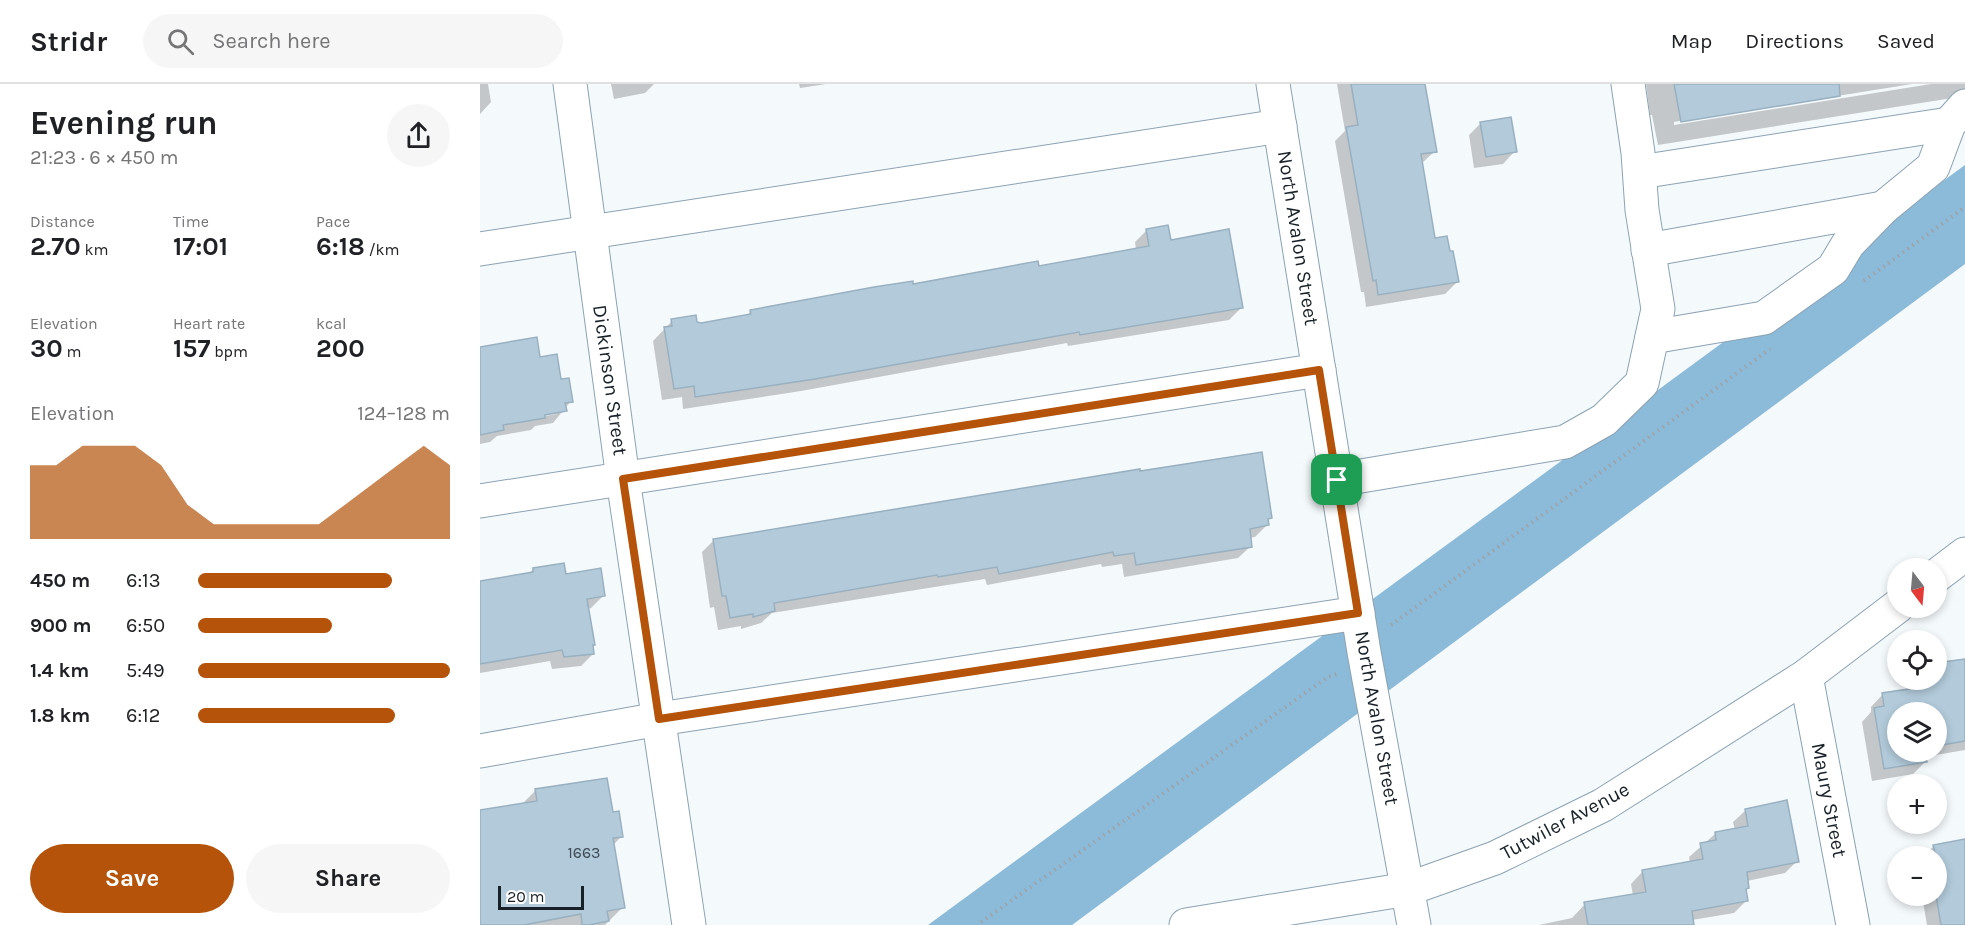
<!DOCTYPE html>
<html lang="en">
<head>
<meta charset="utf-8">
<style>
	:root { --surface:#fff; --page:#f6f6f6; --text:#202124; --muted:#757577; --line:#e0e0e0; --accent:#b45309 }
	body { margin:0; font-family:Karla,sans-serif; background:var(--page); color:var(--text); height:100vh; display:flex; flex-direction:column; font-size:22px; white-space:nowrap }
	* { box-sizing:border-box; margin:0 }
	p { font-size:20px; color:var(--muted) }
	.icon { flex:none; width:33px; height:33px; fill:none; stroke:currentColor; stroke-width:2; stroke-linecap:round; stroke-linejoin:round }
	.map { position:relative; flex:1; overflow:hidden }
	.side { display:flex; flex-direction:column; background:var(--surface); width:480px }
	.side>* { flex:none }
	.needle { width:39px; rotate:164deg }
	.tools { position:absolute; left:1407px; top:474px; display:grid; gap:12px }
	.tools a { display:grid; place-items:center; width:60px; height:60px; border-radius:50%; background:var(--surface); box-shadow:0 3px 9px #0003; font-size:30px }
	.scale { position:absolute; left:18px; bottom:15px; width:86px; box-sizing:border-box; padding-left:6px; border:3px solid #182127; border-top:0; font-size:16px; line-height:21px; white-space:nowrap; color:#182127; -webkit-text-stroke:4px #fff; paint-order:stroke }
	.pin { position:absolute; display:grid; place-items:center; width:51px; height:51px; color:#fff; margin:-26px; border-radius:12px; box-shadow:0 3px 9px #0006 }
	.round { display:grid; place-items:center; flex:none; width:63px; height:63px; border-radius:32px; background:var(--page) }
	.head { display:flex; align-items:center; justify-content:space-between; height:102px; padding:0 30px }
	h1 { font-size:33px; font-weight:700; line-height:45px }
	.metrics { display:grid; grid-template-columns:repeat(3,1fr); gap:9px; height:102px; padding:6px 30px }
	.metrics div { display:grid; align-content:center }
	.metrics b { font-size:26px; font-weight:700 }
	.metrics small { font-size:16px; font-weight:400 }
	.metrics p { font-size:16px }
	.chart { height:168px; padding:12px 30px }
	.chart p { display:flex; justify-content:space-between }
	.chart svg { width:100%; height:108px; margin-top:6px; fill:var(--accent); opacity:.7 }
	.primary-button { display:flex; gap:12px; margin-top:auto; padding:12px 30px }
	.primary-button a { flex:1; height:69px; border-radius:36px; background:var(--accent); color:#fff; font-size:24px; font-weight:700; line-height:69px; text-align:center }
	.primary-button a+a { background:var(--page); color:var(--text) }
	ul { padding:0 30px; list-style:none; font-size:20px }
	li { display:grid; grid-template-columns:96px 72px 1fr; align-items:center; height:45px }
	li i { height:15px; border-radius:8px; background:var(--accent) }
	header { display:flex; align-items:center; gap:36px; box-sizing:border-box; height:84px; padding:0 30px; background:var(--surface); border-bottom:2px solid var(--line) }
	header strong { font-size:28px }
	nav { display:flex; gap:33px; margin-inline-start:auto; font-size:21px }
	.search { width:420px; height:54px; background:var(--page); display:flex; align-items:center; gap:15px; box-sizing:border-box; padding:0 21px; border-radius:33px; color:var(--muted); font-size:22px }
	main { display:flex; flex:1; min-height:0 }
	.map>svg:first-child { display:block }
	.forest { fill:#8cbad9 }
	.shadow { fill:#0003; fill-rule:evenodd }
	.building { fill:#b2cada; stroke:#99b0c0; stroke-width:1.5 }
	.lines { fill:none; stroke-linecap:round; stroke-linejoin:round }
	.minor-casing { stroke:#8ca2b2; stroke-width:35 }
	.path { stroke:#9da3a8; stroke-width:4; stroke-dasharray:1.5 4.5; stroke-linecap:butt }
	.minor { stroke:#fff; stroke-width:33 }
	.route-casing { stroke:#fff; stroke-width:12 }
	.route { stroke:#b45309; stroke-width:8 }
	.labels { text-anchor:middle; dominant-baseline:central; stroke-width:6; stroke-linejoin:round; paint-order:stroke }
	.number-label { font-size:16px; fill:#3e4b54 }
	.street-label { font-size:20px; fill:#182127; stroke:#fff }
</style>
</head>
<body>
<header>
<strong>Stridr</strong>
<div class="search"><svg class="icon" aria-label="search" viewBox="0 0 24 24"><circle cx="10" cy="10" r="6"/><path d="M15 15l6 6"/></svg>Search here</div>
<nav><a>Map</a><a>Directions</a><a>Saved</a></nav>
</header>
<main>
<section class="side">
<div class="head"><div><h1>Evening run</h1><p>21:23 · 6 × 450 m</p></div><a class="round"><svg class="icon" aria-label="share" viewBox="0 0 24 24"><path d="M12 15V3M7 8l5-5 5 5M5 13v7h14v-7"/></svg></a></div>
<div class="metrics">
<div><p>Distance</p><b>2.70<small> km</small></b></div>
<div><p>Time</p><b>17:01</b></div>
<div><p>Pace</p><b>6:18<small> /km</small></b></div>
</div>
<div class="metrics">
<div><p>Elevation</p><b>30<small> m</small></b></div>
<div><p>Heart rate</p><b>157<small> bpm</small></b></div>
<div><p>kcal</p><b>200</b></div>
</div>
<div class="chart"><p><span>Elevation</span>124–128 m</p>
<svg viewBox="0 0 160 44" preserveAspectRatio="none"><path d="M0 44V14L10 14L20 6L30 6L40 6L50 14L60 30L70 38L80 38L90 38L100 38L110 38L120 30L130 22L140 14L150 6L160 14V44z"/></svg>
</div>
<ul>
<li><b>450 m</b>6:13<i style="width:77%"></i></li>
<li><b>900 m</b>6:50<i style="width:53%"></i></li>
<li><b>1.4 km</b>5:49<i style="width:100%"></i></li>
<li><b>1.8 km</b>6:12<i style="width:78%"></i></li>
</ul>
<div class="primary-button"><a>Save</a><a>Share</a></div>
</section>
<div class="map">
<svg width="1485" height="841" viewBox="0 0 1485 841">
	<rect width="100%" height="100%" fill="#f4f9fc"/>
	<!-- forest -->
	<polygon class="forest" points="1485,81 1485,180 592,841 448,841"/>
	<!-- shadow -->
	<g class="shadow">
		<polygon points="0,0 8,0 11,18 0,30"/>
		<polygon points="131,0 174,0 165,9 134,15"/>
		<polygon points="319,0 346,0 320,4"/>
		<polygon points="857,0 943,0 955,67 941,80 954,156 977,198 965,210 886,223 884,208 881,208 855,57 865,47"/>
		<polygon points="1166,0 1432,0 1194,38 1194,41 1451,0 1485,0 1485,12 1178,61 1172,31 1170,31"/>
		<polygon points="1001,39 1035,67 1023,80 994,84 989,51"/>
		<polygon points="667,146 690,157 761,224 749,236 588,262 587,259 321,307 203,325 202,313 182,316 173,257 192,237 221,240 266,232 271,227 557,183 656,166 655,158"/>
		<path d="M0,264L59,275L80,296L91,317L73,339L55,342L51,346L17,352L10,358L0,360ZM80,327L76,330L57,334V331Z"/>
		<polygon points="659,389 790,433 787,437 787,441 775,453 769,454 771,462 758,474 644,493 642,480 622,483 621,480 507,501 505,495 292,529 281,539 261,545 261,542 238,546 234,523 230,524 222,468 234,456"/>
		<polygon points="53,485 84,491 123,512 111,524 107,525 113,570 101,582 72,585 70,577 0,589 0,499 49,490"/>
		<path d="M1485,576V666L1444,673L1445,678L1433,690L1392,697L1382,638L1391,628V623L1403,610L1435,605L1434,596H1456ZM1418,628H1456V668H1418Z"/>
		<polygon points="55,707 132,729 142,752 133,761 143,823 125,841 0,841 0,728 41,721"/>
		<polygon points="1266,726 1317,777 1305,789 1267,797 1268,804 1264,807 1266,817 1254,829 1212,836 1213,841 1059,841 1092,834 1105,820 1153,812 1151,800 1163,787 1210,779 1209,773 1235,750 1255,746 1253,738"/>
		<polygon points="1485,757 1485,841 1447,841 1442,812 1456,812 1456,772 1444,772 1454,762"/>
	</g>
	<!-- building -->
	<g class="building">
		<polygon points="871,0 945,0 957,68 941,70 955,154 967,152 970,167 973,167 979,198 898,211 896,196 893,197 866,43 878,41"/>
		<polygon points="1194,0 1359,0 1360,12 1201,38"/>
		<polygon points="1031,33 1037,68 1006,73 1000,38"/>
		<polygon points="688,141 691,156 749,145 763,224 600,251 599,248 335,295 215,313 214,302 194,305 184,243 192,242 191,235 216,231 217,238 221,239 271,230 270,226 394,203 433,197 433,200 558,177 559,182 669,162 666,145"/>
		<polygon points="57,253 60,273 77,270 81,295 89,294 93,318 85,319 87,327 65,331 65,334 23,341 24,346 0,351 0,263"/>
		<polygon points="782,368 792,434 788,435 789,441 770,445 772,463 656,481 654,469 634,472 633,468 519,490 517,483 458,493 457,491 294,519 295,527 273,533 273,530 250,534 246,512 242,512 233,455 660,385 660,387"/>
		<polygon points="84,479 86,490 121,484 125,512 107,515 115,561 113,561 114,570 84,573 82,566 0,580 0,497 53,488 53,484"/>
		<polygon points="1485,575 1485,657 1456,662 1456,628 1418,628 1418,668 1445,668 1447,678 1404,685 1394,624 1404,622 1402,609 1449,602 1448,596 1456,596 1456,579"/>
		<polygon points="127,694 133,728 139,727 143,753 133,754 145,824 127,827 129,837 109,841 102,841 101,830 44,841 0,841 0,726 57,717 55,705"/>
		<polygon points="1307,716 1319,778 1267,788 1269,804 1266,805 1268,817 1212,827 1214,841 1108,841 1104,818 1166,808 1162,786 1223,775 1220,759 1236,756 1235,748 1268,742 1265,725"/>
		<polygon points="1485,755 1485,841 1461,841 1456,812 1456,772 1453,761"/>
	</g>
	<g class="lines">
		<defs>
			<g id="minor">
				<polyline points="90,0 143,395 209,841"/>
				<polyline points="793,0 884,568 934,841"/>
				<polyline points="1160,88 1469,40"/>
				<polyline points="0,165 800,42"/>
				<polyline points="1168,166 1403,124"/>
				<polyline points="1172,253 1284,234 1353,185 1368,160 1403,124 1453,83 1469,40 1485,22"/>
				<polyline points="857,396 1085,358 1124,336 1162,299 1178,225 1162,126 1158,69 1148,0"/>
				<polyline points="0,417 839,286"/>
				<polyline points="1456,492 1485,470"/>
				<polyline points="1326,592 1373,841"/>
				<polyline points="0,667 179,635 878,529"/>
				<polyline points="706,841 928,805 1015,774 1123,721 1326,592 1418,522"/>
			</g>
		</defs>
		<!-- minor casing -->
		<use href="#minor" class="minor-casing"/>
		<!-- path -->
		<g class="path">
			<polyline points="1384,197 1485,123"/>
			<polyline points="911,541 1290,265"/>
			<polyline points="501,838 848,593 857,590"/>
		</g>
		<!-- minor -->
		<use href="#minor" class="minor"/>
	</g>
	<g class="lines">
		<defs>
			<polygon id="route" points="839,286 878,529 179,635 143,395"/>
		</defs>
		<!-- route casing -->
		<use href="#route" class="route-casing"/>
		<!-- route -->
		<use href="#route" class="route"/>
	</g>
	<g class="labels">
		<!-- number labels -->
		<g class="number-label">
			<text x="104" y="768">1663</text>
		</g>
		<!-- street labels -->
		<g class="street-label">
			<text transform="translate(818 154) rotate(81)">North Avalon Street</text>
			<text transform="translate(130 296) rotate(82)">Dickinson Street</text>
			<text transform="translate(897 634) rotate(80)">North Avalon Street</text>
			<text transform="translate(1349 716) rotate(79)">Maury Street</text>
			<text transform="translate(1085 737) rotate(-28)">Tutwiler Avenue</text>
		</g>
	</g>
</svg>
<div class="tools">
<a><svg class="needle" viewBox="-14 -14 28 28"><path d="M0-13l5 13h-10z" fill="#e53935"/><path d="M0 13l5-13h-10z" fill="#757577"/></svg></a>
<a><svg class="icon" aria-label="locate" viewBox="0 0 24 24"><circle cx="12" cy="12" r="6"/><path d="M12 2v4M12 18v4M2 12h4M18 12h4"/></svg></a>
<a><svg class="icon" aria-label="layers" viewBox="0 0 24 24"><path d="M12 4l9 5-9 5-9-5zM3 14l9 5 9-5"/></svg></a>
<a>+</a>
<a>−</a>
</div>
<div class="scale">20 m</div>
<div class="pin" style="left:857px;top:396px;background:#1e9e55"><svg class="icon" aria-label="arrive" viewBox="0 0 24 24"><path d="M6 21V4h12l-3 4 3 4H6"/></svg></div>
</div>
</main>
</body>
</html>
